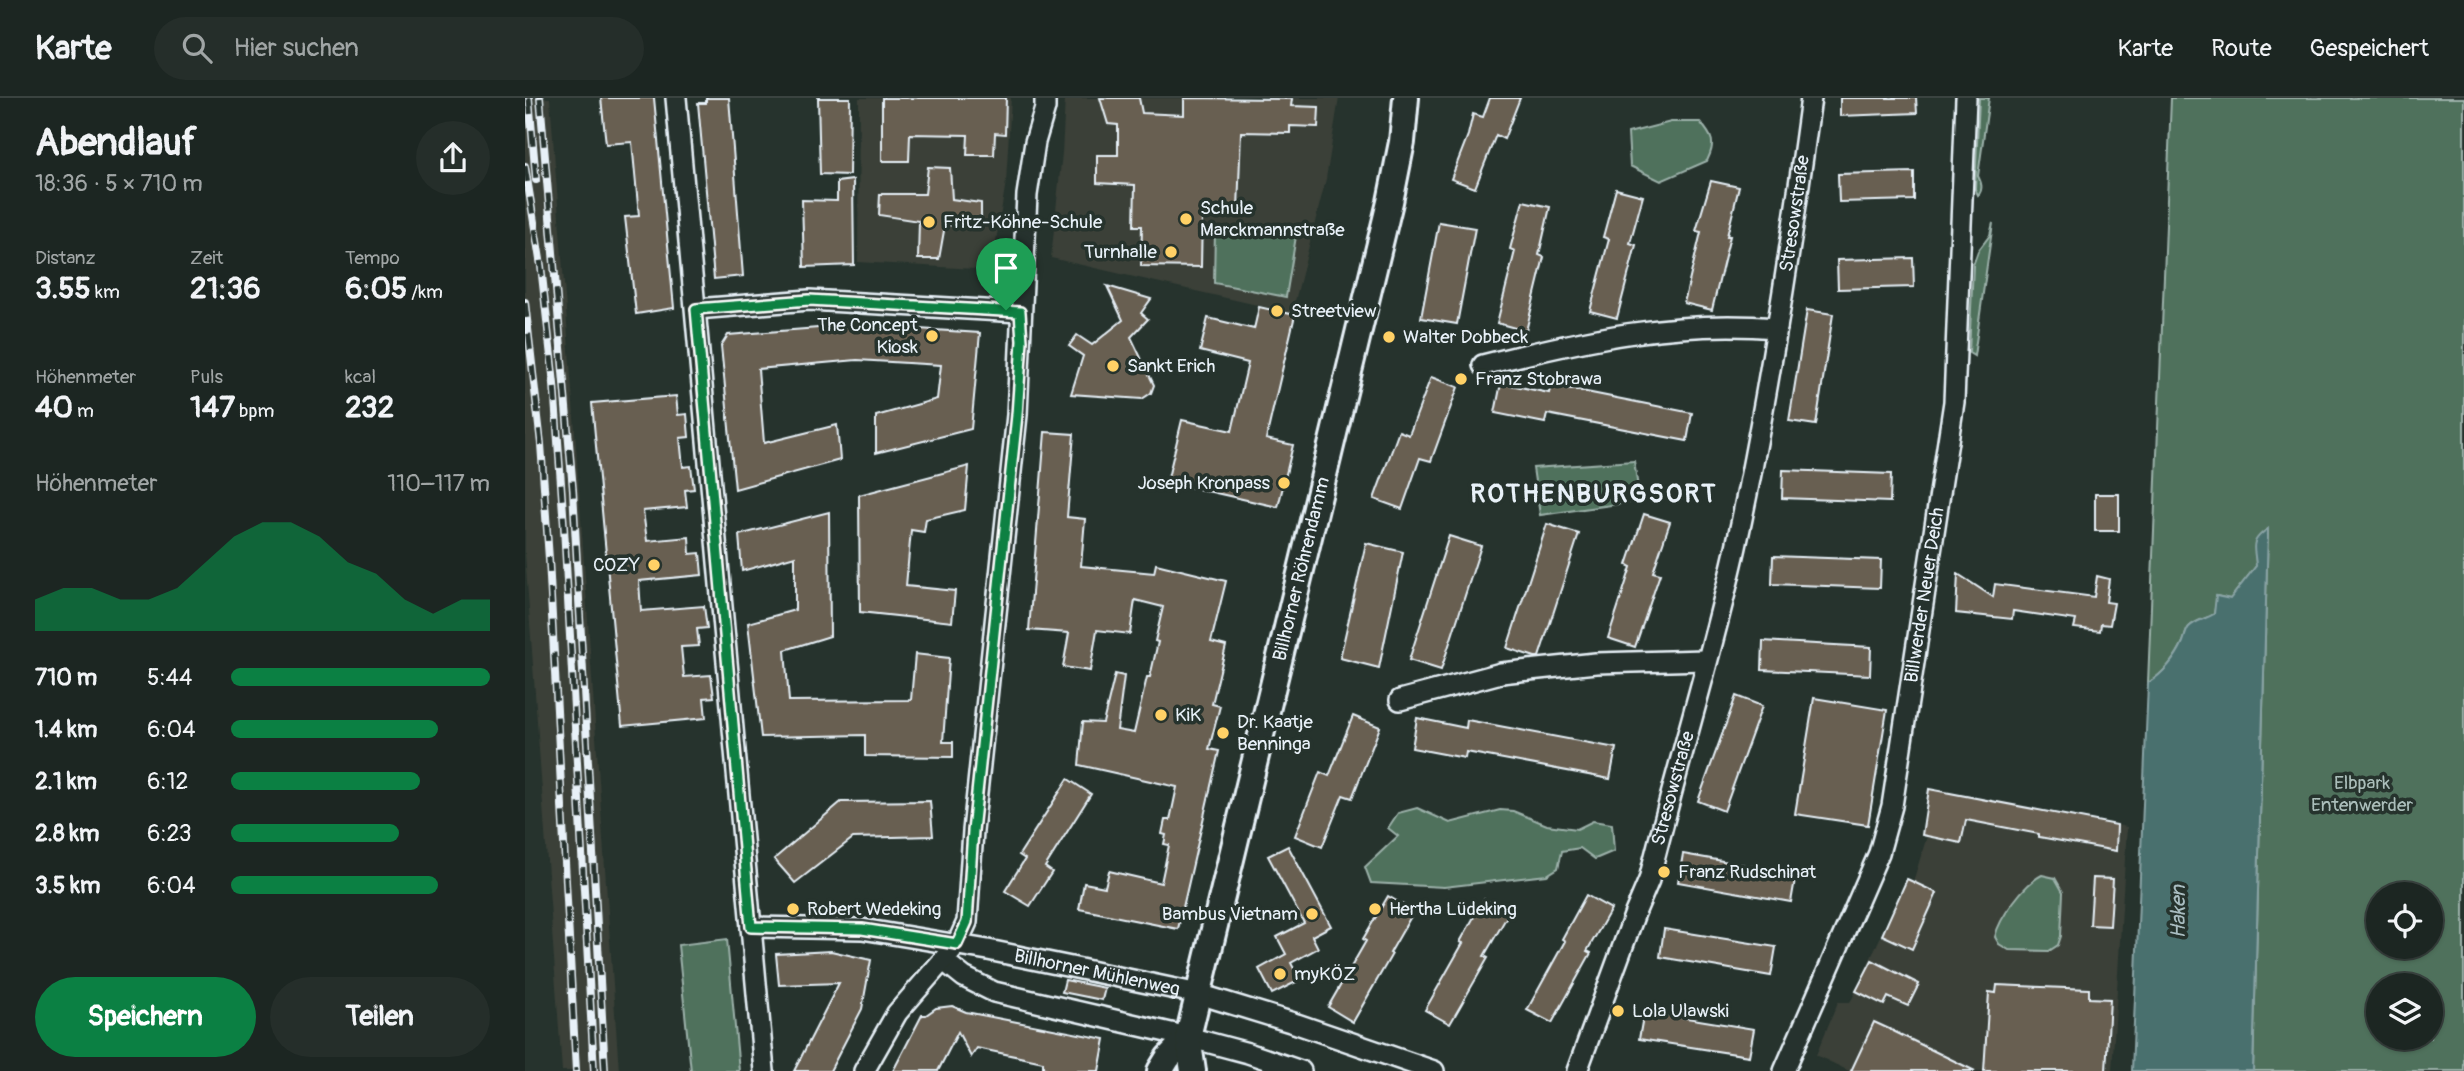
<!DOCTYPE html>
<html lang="de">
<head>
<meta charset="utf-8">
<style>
	:root { --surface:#1c2622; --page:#252e2a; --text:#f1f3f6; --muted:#a0a5a5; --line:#3a4340; --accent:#0b8043 }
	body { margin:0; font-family:Pangolin,sans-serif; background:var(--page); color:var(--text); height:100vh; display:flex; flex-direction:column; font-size:26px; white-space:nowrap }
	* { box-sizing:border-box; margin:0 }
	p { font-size:23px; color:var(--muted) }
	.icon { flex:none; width:38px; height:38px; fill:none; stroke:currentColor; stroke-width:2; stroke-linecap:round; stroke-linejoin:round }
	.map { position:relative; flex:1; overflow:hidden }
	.drawer { display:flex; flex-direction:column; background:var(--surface); width:525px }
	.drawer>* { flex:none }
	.buttons { position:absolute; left:1841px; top:784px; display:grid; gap:14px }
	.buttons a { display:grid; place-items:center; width:77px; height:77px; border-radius:50%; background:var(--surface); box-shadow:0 2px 5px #0004,0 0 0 2px var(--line); font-size:35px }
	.pin { position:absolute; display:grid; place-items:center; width:60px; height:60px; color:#fff; margin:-72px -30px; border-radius:50% 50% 50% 0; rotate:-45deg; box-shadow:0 0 7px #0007 }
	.pin .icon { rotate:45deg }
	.round { display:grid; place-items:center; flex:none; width:74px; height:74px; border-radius:37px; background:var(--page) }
	.head { display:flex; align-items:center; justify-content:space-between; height:119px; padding:0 35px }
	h1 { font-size:38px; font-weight:700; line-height:52px }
	.figures { display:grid; grid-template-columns:repeat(3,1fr); gap:10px; height:119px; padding:7px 35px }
	.figures div { display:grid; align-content:center }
	.figures b { font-size:30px; font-weight:700 }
	.figures small { font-size:19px; font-weight:400 }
	.figures p { font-size:19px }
	.chart { height:196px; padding:14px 35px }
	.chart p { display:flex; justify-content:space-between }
	.chart svg { width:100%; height:126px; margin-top:7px; fill:var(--accent); opacity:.7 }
	.primary-button { display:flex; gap:14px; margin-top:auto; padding:14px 35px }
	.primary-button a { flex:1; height:80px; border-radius:42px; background:var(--accent); color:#fff; font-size:28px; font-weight:700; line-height:80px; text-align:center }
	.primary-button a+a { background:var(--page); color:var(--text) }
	ul { padding:0 35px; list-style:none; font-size:23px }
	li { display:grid; grid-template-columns:112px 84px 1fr; align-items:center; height:52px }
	li i { height:18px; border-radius:9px; background:var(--accent) }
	header { display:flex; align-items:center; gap:42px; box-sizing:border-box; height:98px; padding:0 35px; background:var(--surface); border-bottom:2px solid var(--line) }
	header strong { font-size:33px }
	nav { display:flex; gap:38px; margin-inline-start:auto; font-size:24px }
	.search { width:490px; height:63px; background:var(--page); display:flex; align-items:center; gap:18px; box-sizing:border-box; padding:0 24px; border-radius:38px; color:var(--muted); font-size:26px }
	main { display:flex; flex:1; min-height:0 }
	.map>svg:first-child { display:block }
	.built { fill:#3a4038 }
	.green { fill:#4f715c; stroke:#9cb1aa; stroke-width:2; fill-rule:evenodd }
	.water { fill:#4a6f6e; stroke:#89a3a5; stroke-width:2 }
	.building { fill:#685f51; stroke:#e8f1f8; stroke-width:2 }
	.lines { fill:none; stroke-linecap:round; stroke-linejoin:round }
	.minor-casing { stroke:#e8f1f8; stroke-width:24 }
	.tertiary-casing { stroke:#e8f1f8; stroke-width:30 }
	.minor { stroke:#26332d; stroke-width:19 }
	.tertiary { stroke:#26332d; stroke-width:24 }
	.rail-casing { stroke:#e8f1f8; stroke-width:8 }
	.rail { stroke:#26332d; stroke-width:5; stroke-dasharray:16; stroke-linecap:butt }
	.route-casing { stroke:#fff; stroke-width:14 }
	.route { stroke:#0b8043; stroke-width:9 }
	.poi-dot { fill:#ffd166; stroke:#26332d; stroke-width:2.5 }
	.labels { text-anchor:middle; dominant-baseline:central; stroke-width:7; stroke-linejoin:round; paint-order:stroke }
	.poi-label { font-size:19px; fill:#e8f1f8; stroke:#26332d; text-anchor:start }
	.street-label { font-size:19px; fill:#e8f1f8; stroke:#26332d }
	.park-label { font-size:19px; fill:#abbeba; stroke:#26332d }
	.water-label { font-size:21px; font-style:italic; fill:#a9bdc1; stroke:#26332d }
	.district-label { font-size:26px; font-weight:bold; letter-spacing:2px; fill:#e8f1f8; stroke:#26332d }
</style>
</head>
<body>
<header>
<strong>Karte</strong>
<div class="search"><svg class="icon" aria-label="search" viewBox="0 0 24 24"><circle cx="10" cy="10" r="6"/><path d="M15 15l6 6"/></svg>Hier suchen</div>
<nav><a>Karte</a><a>Route</a><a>Gespeichert</a></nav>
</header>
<main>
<section class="drawer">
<div class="head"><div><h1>Abendlauf</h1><p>18:36 · 5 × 710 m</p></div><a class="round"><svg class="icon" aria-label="share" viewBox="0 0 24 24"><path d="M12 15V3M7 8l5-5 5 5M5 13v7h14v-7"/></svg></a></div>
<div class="figures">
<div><p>Distanz</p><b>3.55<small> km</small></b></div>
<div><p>Zeit</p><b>21:36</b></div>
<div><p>Tempo</p><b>6:05<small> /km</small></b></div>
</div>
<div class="figures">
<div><p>Höhenmeter</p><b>40<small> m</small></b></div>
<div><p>Puls</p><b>147<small> bpm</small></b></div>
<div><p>kcal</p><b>232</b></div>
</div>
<div class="chart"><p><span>Höhenmeter</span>110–117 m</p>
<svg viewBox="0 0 160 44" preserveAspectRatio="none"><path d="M0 44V33L10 29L20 29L30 33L40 33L50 29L60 20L70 11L80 6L90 6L100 11L110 20L120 24L130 33L140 38L150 33L160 33V44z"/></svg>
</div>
<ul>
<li><b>710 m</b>5:44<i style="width:100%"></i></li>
<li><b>1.4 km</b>6:04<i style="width:80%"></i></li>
<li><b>2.1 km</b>6:12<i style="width:73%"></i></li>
<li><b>2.8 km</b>6:23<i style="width:65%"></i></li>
<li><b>3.5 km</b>6:04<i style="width:80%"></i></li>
</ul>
<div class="primary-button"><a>Speichern</a><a>Teilen</a></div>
</section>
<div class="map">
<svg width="1939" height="973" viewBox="0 0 1939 973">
	<rect width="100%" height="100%" fill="#26332d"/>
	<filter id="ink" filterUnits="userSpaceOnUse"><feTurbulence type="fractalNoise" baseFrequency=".0143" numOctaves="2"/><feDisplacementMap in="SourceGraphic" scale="14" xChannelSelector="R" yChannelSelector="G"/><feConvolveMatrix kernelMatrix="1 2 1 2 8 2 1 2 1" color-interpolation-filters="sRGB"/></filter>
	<g filter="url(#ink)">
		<!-- built -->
		<g class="built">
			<polygon points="0,0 25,0 48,305 94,973 37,973 0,455"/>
			<polygon points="334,0 486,0 481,84 466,172 333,164"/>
			<polygon points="540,0 814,0 801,81 767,215 526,160 537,55"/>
			<polygon points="1404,691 1602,729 1587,973 1324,973 1291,957 1313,904 1325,904 1328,899 1382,781 1388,784 1402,738 1397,737"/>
		</g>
		<!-- green -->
		<g class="green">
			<path d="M1454,0H1464L1453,78C1456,84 1459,91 1453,97L1450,91Z"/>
			<path d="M1646,0H1939V973H1728L1743,431C1726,441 1731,452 1731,468L1705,501L1692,498L1689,516C1681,521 1671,522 1664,529C1661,532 1660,539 1658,544C1651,560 1638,576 1623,585ZM1853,796H1906V849H1853ZM1853,887H1906V940H1853Z"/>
			<path d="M1146,24H1175C1188,39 1191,45 1182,63L1136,83L1105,68L1103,35Z"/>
			<polygon points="1468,125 1449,258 1444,255 1448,167 1453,153 1465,137"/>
			<polygon points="690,132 772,132 761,199 689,185"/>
			<polygon points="1109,363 1115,403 1015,417 1008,370"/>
			<polygon points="892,710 925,725 975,712 988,713 1022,727 1052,731 1068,723 1087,726 1089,753 1070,761 1055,750 1037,753 1033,770 1022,777 919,789 846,785 840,769 873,738 863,730 873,715"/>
			<path d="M1517,777L1530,780L1538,794L1536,838L1533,847L1524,853L1484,852L1474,846L1470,839C1474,820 1499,786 1517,777Z"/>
			<polygon points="202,841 214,973 166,973 153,847"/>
		</g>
		<!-- water -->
		<path class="water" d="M1743,431L1728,973H1607L1623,585C1638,576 1651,560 1658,544C1660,539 1661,532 1664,529C1671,522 1681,521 1689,516L1691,498L1705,501L1731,468C1730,449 1723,444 1743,431Z"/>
		<!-- building -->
		<g class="building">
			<polygon points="76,0 129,0 149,210 111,216 100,119 114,118 107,44 81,46"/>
			<polygon points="181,0 204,0 218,178 189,181 173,5 181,5"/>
			<polygon points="293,0 325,0 324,77 295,76"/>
			<polygon points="357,0 481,0 480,36 470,35 469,57 442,57 443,37 385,36 384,63 357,63"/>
			<polygon points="575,0 614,0 617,15 659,17 659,0 767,1 766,8 794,9 793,29 765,28 765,35 716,34 713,111 697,110 696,116 677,115 676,169 616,168 617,128 609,128 610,87 572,85 572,57 593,57 593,27 583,26"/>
			<polygon points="965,0 995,0 979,41 971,37 950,90 926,81 943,37 948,16 958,19"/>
			<polygon points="1315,0 1391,0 1392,15 1315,18"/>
			<polygon points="403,69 425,70 427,101 456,105 456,128 420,127 414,161 393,161 394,123 354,117 355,96 400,96"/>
			<polygon points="1389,74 1389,102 1314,104 1313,76"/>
			<polygon points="328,82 329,167 279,169 277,102 312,103 312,84"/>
			<polygon points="1186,83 1214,89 1202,138 1205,138 1187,212 1159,205 1176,134 1171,133"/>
			<polygon points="1091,91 1118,98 1105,145 1111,147 1092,220 1065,213 1084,141 1078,139"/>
			<polygon points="998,103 1025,109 1014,157 1019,159 1001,233 972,225 990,153 985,151"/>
			<polygon points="914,124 950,130 932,226 896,220"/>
			<polygon points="1388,160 1389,189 1313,191 1312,162"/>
			<polygon points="582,188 626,201 616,215 623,221 606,239 629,287 626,295 617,301 546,296 558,258 544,248 552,237 567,247 598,222"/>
			<polygon points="734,209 770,217 741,341 768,347 753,409 642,384 657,322 707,333 723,265 675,253 683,220 729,231"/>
			<polygon points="1282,212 1308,216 1291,327 1264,323"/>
			<polygon points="332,227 455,235 446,331 351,355 351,318 412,301 416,267 332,262 233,271 239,345 312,327 315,362 210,391 196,248 203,237"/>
			<polygon points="906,279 933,289 906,363 895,360 877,411 849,401 874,333 884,337"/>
			<polygon points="976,285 1024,295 1026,287 1167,315 1162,343 1022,316 1020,325 970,315"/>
			<polygon points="151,298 153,317 162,316 164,339 155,340 158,369 166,368 169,391 160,392 162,409 118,413 122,443 164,439 165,456 175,455 177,477 114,483 116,513 179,508 182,530 172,531 174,548 156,549 159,579 186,577 189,599 179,600 181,620 97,628 67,305"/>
			<polygon points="520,334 549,336 542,419 560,421 556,468 629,475 631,466 701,483 686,544 701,548 687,606 695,608 684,651 694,653 653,831 554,811 559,785 580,789 584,773 636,785 644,747 639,746 641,737 637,736 640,722 645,722 652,689 554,667 558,624 578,625 590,576 599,578 592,632 609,635 622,579 625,579 633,544 630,543 638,509 610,502 605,536 572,532 565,573 538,569 544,535 504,532"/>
			<polygon points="444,368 440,412 401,421 399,434 386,432 381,488 430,493 427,524 335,514 334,397"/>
			<polygon points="1258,372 1366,376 1365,404 1257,400"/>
			<rect x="1570" y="396" width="24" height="37"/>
			<polygon points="304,414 305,538 260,552 264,603 386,602 390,556 424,560 418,644 428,644 428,659 340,658 340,637 236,639 223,525 270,512 270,458 217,473 214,437"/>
			<polygon points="1119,416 1145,424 1128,474 1135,476 1110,549 1083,540 1106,469 1102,467"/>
			<polygon points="1022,426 1054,436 1014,559 1010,559 982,550"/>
			<polygon points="924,438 956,448 916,572 884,562"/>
			<polygon points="841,445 878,454 854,570 815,560"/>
			<polygon points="1248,458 1356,462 1355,490 1247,486"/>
			<polygon points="1433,476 1468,499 1470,486 1569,499 1572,478 1584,481 1581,504 1589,505 1585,527 1576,526 1575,533 1549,530 1551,522 1488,513 1487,521 1431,515"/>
			<polygon points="1238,543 1346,549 1345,577 1237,572"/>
			<polygon points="1211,598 1237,608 1199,713 1173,703"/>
			<polygon points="1289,600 1362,612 1343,727 1270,716"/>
			<polygon points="828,618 855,629 827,700 818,697 797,749 770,738 795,674 804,678"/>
			<polygon points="892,620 941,630 942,622 1091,650 1085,681 941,654 940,660 887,650"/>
			<polygon points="543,681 566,696 520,769 527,774 505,808 480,793 500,761 494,757"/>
			<polygon points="1404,691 1592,727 1591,753 1514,739 1514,736 1441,722 1436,745 1397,737"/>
			<polygon points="405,703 408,738 328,740 270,785 249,761 316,704"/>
			<polygon points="763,748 806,828 787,838 793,850 766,865 775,882 747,896 734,871 761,856 752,839 779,825 743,758"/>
			<polygon points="1158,756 1271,776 1266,804 1153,784"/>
			<polygon points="1568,780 1588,781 1585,828 1565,827"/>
			<polygon points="1382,781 1412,795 1387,851 1357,837"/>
			<polygon points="1061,797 1086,811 1062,853 1066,855 1027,925 1002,912 1040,843 1037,841"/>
			<polygon points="863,798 889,813 865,855 867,856 828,924 803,909 841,843 838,841"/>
			<polygon points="959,801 984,815 959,858 963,860 925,926 900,912 938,845 935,844"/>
			<polygon points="1139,831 1251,849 1246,878 1135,859"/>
			<polygon points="306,853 346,862 337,911 305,973 269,973 314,885 254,887 251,856"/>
			<polygon points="1347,862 1394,886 1383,908 1363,899 1359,907 1331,893"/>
			<polygon points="540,882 580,890 577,902 537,894"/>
			<polygon points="1472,887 1564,891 1564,900 1585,901 1581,973 1459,973 1464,894 1471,895"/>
			<polygon points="427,908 441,914 580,941 574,973 523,973 523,971 518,970 518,964 452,950 446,959 433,934 413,973 368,973 397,917 401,917 411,910"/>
			<polygon points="1119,913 1229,931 1224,958 1114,941"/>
			<polygon points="1349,924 1362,930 1450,973 1326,973"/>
		</g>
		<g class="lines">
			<defs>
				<g id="minor">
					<polyline points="151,0 239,973"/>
					<polyline points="171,211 284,202 495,214"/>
					<path d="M958,267C1057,242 1149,221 1252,230"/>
					<polyline points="875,602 976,575 1071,565 1181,562"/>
					<path id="s1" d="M226,829L337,831L463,852L546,869L674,896L772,926L909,973"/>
					<polyline points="419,863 439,879 469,894 663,939 723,955 776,973"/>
					<polyline points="339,973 372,915 432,846 442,824 448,733 492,317 502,97 510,44 520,10 520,0"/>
					<path id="s2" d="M1052,973L1110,815L1124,782C1151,671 1186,561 1211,449C1243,301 1266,150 1286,0"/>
					<path id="s3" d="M1259,973L1354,755L1367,708L1429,304L1441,0"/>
				</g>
				<g id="tertiary">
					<polyline points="635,973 643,960 663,939"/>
					<path id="s4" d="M668,973L663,939L865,104L877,44L881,0"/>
				</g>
			</defs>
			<!-- minor casing -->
			<use href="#minor" class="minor-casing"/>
			<!-- tertiary casing -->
			<use href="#tertiary" class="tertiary-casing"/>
			<!-- minor -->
			<use href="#minor" class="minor"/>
			<!-- tertiary -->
			<use href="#tertiary" class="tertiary"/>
			<defs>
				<g id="rail">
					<polyline points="4,0 11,82"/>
					<polyline points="15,0 48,392 80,973"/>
					<polyline points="0,68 16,168 29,286 39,429 69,973"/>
					<polyline points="0,204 16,346 24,461 51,973"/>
				</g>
			</defs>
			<!-- rail casing -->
			<use href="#rail" class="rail-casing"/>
			<!-- rail -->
			<use href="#rail" class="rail"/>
		</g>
	</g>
	<g class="lines" filter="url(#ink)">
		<defs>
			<polygon id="route" points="284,202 495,214 497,243 492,317 448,733 442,824 432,846 337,831 226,829 171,211"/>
		</defs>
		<!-- route casing -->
		<use href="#route" class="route-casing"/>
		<!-- route -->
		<use href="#route" class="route"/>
	</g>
	<!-- markers -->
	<g class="poi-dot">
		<circle cx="661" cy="121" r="7"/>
		<circle cx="404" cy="124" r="7"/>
		<circle cx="646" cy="154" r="7"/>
		<circle cx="752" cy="213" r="7"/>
		<circle cx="407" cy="238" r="7"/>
		<circle cx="864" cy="239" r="7"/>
		<circle cx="588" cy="268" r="7"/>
		<circle cx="936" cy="281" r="7"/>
		<circle cx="759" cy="385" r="7"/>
		<circle cx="129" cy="467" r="7"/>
		<circle cx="636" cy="617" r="7"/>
		<circle cx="698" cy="635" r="7"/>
		<circle cx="1139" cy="774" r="7"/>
		<circle cx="268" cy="811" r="7"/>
		<circle cx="850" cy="811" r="7"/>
		<circle cx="787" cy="816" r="7"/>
		<circle cx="755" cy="876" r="7"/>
		<circle cx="1093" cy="913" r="7"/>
	</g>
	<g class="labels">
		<!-- poi labels -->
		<g class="poi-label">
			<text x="675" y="110">Schule<tspan x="675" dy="22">Marckmannstraße</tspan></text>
			<text x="418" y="124">Fritz-Köhne-Schule</text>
			<text x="632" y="154" text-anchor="end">Turnhalle</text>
			<text x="766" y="213">Streetview</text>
			<text x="393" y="227" text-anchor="end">The Concept<tspan x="393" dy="22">Kiosk</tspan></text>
			<text x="878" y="239">Walter Dobbeck</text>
			<text x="602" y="268">Sankt Erich</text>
			<text x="950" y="281">Franz Stobrawa</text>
			<text x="745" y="385" text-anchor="end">Joseph Kronpass</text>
			<text x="115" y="467" text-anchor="end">COZY</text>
			<text x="650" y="617">KiK</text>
			<text x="712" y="624">Dr. Kaatje<tspan x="712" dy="22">Benninga</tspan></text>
			<text x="1153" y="774">Franz Rudschinat</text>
			<text x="282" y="811">Robert Wedeking</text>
			<text x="864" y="811">Hertha Lüdeking</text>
			<text x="773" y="816" text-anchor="end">Bambus Vietnam</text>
			<text x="769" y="876">myKÖZ</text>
			<text x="1107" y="913">Lola Ulawski</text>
		</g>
		<!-- street labels -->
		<g class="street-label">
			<text stroke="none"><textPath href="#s2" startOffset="887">Stresowstraße</textPath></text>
			<text stroke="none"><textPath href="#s4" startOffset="516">Billhorner Röhrendamm</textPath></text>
			<text stroke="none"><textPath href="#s3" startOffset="500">Billwerder Neuer Deich</textPath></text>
			<text stroke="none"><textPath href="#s2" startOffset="299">Stresowstraße</textPath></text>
			<text stroke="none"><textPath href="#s1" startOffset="350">Billhorner Mühlenweg</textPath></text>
		</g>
		<!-- park labels -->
		<g class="park-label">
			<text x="1837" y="685">Elbpark<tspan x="1837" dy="22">Entenwerder</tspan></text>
		</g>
		<!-- water labels -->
		<g class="water-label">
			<text transform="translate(1653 814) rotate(-90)">Haken</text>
		</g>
		<!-- district labels -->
		<g class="district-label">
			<text x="1069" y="396">ROTHENBURGSORT</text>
		</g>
	</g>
</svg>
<div class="buttons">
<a><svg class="icon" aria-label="locate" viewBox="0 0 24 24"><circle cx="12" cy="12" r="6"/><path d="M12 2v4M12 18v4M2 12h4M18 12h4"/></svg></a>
<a><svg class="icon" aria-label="layers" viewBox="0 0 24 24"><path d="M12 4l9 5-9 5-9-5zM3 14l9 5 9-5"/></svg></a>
</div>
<div class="pin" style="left:481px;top:212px;background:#1e9e55"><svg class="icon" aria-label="arrive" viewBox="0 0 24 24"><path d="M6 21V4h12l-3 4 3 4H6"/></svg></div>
</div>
</main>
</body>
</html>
